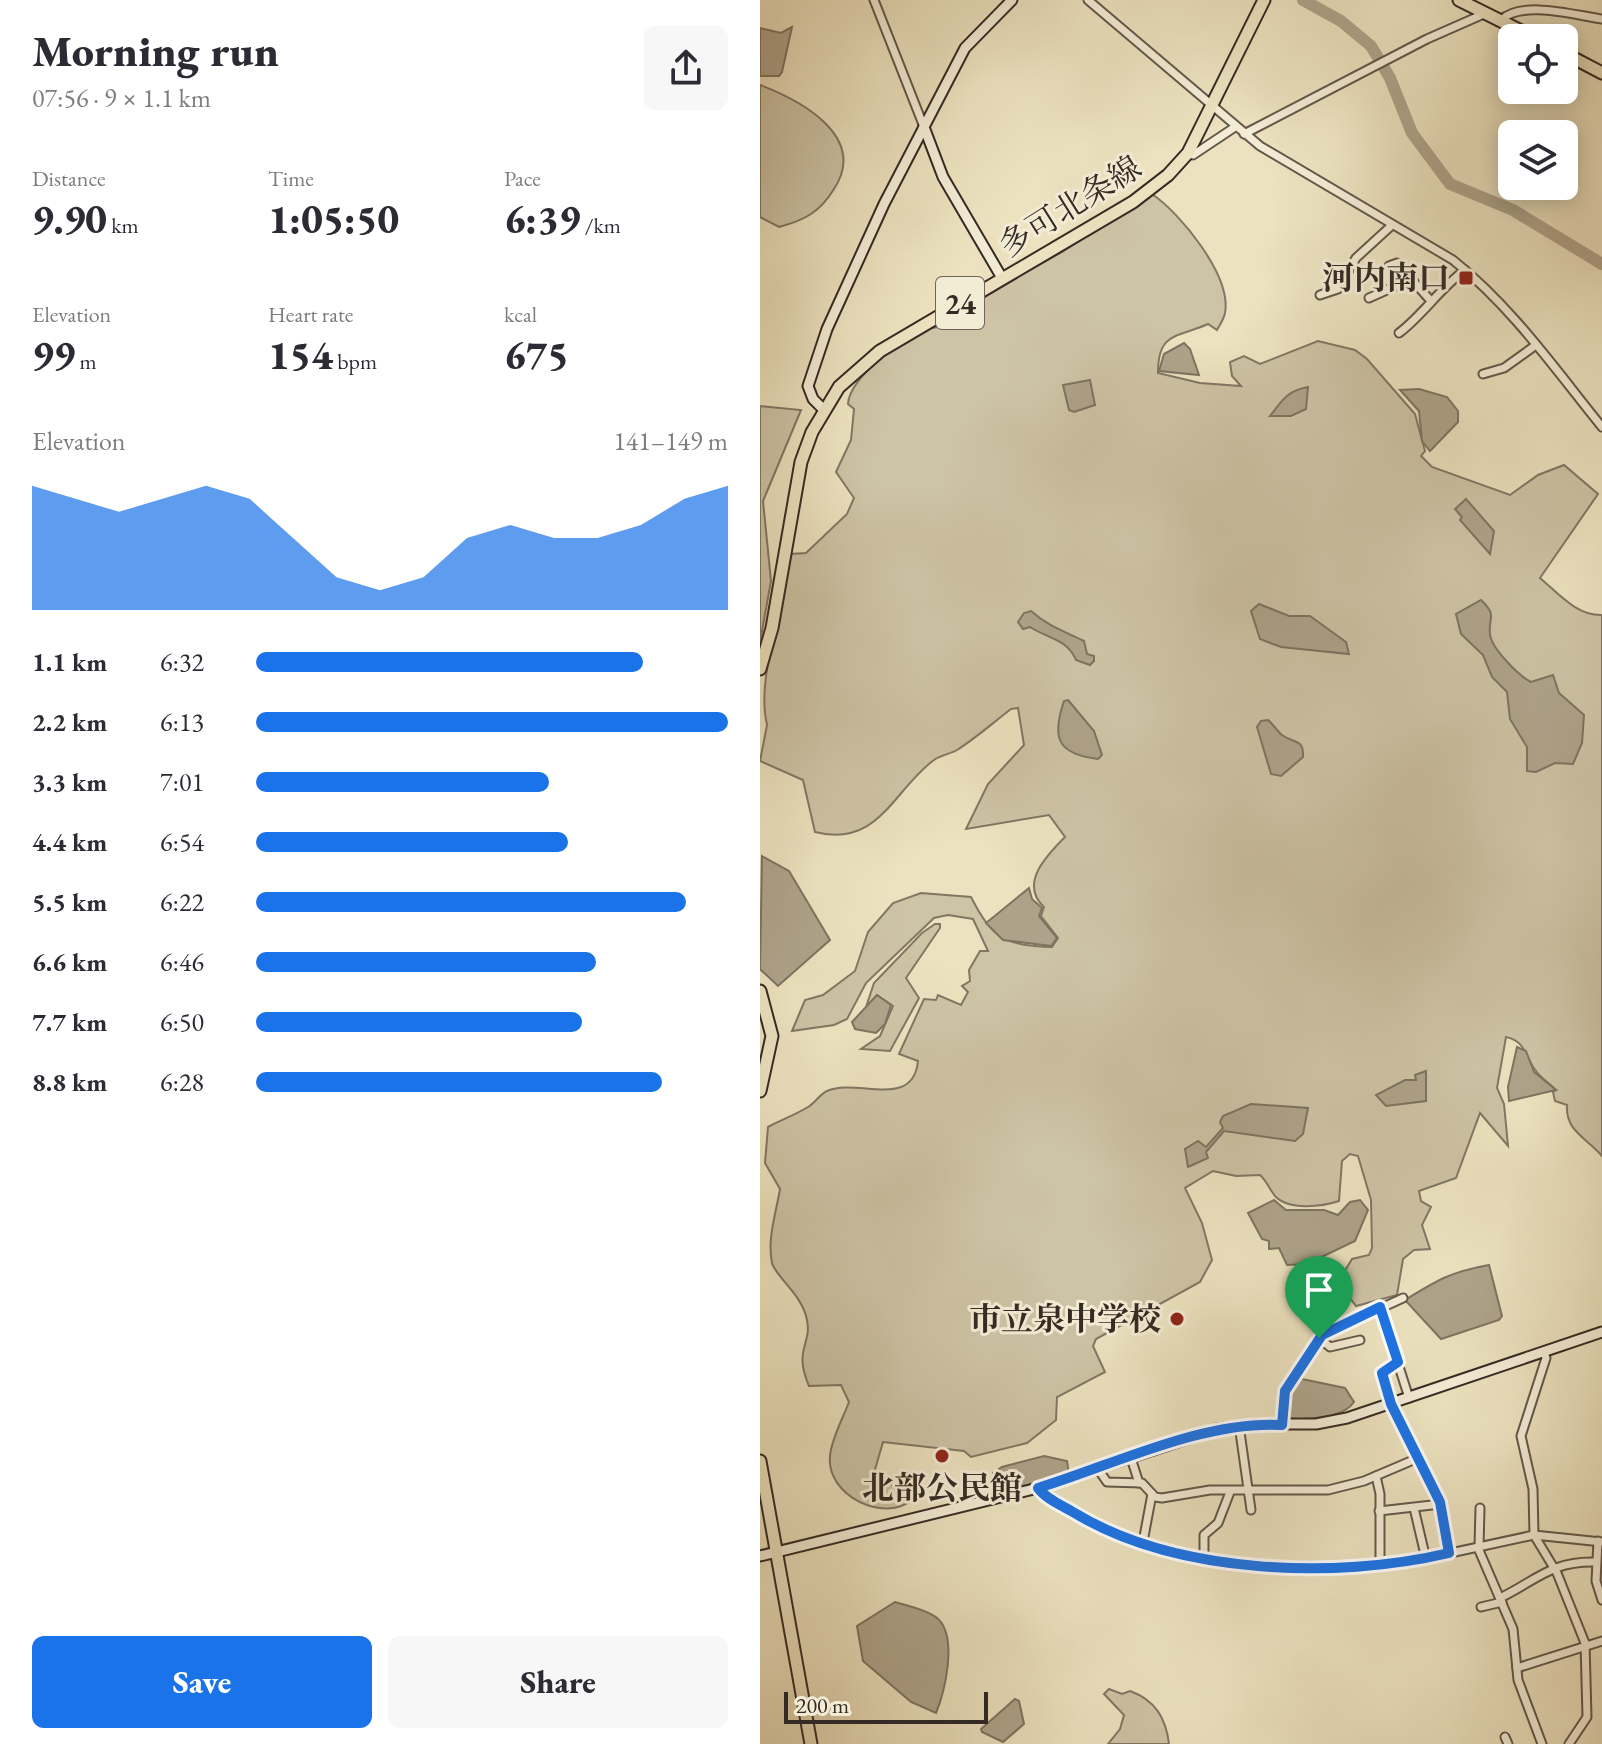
<!DOCTYPE html>
<html lang="en">
<head>
<meta charset="utf-8">
<style>
	:root { --surface:#fff; --page:#f7f7f7; --text:#2b2b33; --muted:#7c7c81; --accent:#1a73e8 }
	body { margin:0; font-family:"EB Garamond","Noto Serif JP",serif; background:var(--page); color:var(--text); height:100vh; display:flex; flex-direction:column; font-size:30px; white-space:nowrap }
	* { box-sizing:border-box; margin:0 }
	p { font-size:26px; color:var(--muted) }
	.icon { flex:none; width:44px; height:44px; fill:none; stroke:currentColor; stroke-width:2; stroke-linecap:round; stroke-linejoin:round }
	.map { position:relative; flex:1; overflow:hidden }
	.side { display:flex; flex-direction:column; background:var(--surface); width:760px }
	.side>* { flex:none }
	.buttons { position:absolute; left:738px; top:24px; display:grid; gap:16px }
	.buttons a { display:grid; place-items:center; width:80px; height:80px; border-radius:12px; background:var(--surface); box-shadow:0 4px 20px #0003; font-size:40px }
	.scale { position:absolute; left:24px; bottom:20px; width:204px; box-sizing:border-box; padding-left:8px; border:4px solid #362a24; border-top:0; font-size:22px; line-height:28px; white-space:nowrap; color:#362a24; -webkit-text-stroke:6px #f3ecd5; paint-order:stroke }
	.pin { position:absolute; display:grid; place-items:center; width:68px; height:68px; color:#fff; margin:-82px -34px; border-radius:50% 50% 50% 0; rotate:-45deg; box-shadow:0 0 8px #0007 }
	.pin .icon { rotate:45deg }
	.round { display:grid; place-items:center; flex:none; width:84px; height:84px; border-radius:12px; background:var(--page) }
	.headline { display:flex; align-items:center; justify-content:space-between; height:136px; padding:0 32px }
	h1 { font-size:44px; font-weight:800; line-height:60px }
	.figures { display:grid; grid-template-columns:repeat(3,1fr); gap:12px; height:136px; padding:8px 32px }
	.figures div { display:grid; align-content:center }
	.figures b { font-size:40px; font-weight:800 }
	.figures small { font-size:22px; font-weight:400 }
	.figures p { font-size:22px }
	.chart { height:224px; padding:16px 32px }
	.chart p { display:flex; justify-content:space-between }
	.chart svg { width:100%; height:144px; margin-top:8px; fill:var(--accent); opacity:.7 }
	.primary-button { display:flex; gap:16px; margin-top:auto; padding:16px 32px }
	.primary-button a { flex:1; height:92px; border-radius:12px; background:var(--accent); color:#fff; font-size:32px; font-weight:800; line-height:92px; text-align:center }
	.primary-button a+a { background:var(--page); color:var(--text) }
	ul { padding:0 32px; list-style:none; font-size:26px }
	li { display:grid; grid-template-columns:128px 96px 1fr; align-items:center; height:60px }
	li i { height:20px; border-radius:10px; background:var(--accent) }
	main { display:flex; flex:1; min-height:0 }
	.map>svg:first-child { display:block }
	.green { fill:#cdc3a5; stroke:#827664; stroke-width:2 }
	.water { fill:#aea38a; stroke:#7e7361; stroke-width:2 }
	.lines { fill:none; stroke-linecap:round; stroke-linejoin:round }
	.river { stroke:#aea38a; stroke-width:12 }
	.street-casing { stroke:#64584b; stroke-width:11 }
	.secondary-casing { stroke:#362a24; stroke-width:13 }
	.primary-casing { stroke:#362a24; stroke-width:15 }
	.street { stroke:#f3ecd5; stroke-width:7 }
	.secondary { stroke:#f3ecd5; stroke-width:9 }
	.primary { stroke:#ece2bf; stroke-width:11 }
	.route-casing { stroke:#fff; stroke-width:16 }
	.route { stroke:#1a73e8; stroke-width:10 }
	.poi-dot { fill:#8f2418; stroke:#f3ecd5; stroke-width:3 }
	.labels { text-anchor:middle; dominant-baseline:central; stroke-width:6; stroke-linejoin:round; paint-order:stroke }
	.shield { fill:#f3ecd5; stroke:#6f6459; stroke-width:2 }
	.shield-label { font-size:30px; font-weight:bold; fill:#362a24 }
	.street-label { font-size:32px; fill:#362a24; stroke:#f3ecd5 }
	.poi-label { font-size:32px; font-weight:bold; fill:#362a24; stroke:#f3ecd5; text-anchor:end }
</style>
</head>
<body>
<main>
<section class="side">
<div class="headline"><div><h1>Morning run</h1><p>07:56 · 9 × 1.1 km</p></div><a class="round"><svg class="icon" aria-label="share" viewBox="0 0 24 24"><path d="M12 15V3M7 8l5-5 5 5M5 13v7h14v-7"/></svg></a></div>
<div class="figures">
<div><p>Distance</p><b>9.90<small> km</small></b></div>
<div><p>Time</p><b>1:05:50</b></div>
<div><p>Pace</p><b>6:39<small> /km</small></b></div>
</div>
<div class="figures">
<div><p>Elevation</p><b>99<small> m</small></b></div>
<div><p>Heart rate</p><b>154<small> bpm</small></b></div>
<div><p>kcal</p><b>675</b></div>
</div>
<div class="chart"><p><span>Elevation</span>141–149 m</p>
<svg viewBox="0 0 160 44" preserveAspectRatio="none"><path d="M0 44V6L10 10L20 14L30 10L40 6L50 10L60 22L70 34L80 38L90 34L100 22L110 18L120 22L130 22L140 18L150 10L160 6V44z"/></svg>
</div>
<ul>
<li><b>1.1 km</b>6:32<i style="width:82%"></i></li>
<li><b>2.2 km</b>6:13<i style="width:100%"></i></li>
<li><b>3.3 km</b>7:01<i style="width:62%"></i></li>
<li><b>4.4 km</b>6:54<i style="width:66%"></i></li>
<li><b>5.5 km</b>6:22<i style="width:91%"></i></li>
<li><b>6.6 km</b>6:46<i style="width:72%"></i></li>
<li><b>7.7 km</b>6:50<i style="width:69%"></i></li>
<li><b>8.8 km</b>6:28<i style="width:86%"></i></li>
</ul>
<div class="primary-button"><a>Save</a><a>Share</a></div>
</section>
<div class="map">
<svg width="842" height="1744" viewBox="0 0 842 1744">
	<rect width="100%" height="100%" fill="#ece2bf"/>
	<filter id="stains"><feTurbulence type="fractalNoise" baseFrequency=".0025" numOctaves="4"/><feColorMatrix values="0 0 0 0 .2 0 0 0 0 .09 0 0 0 0 .02 0 0 0 .5 -.17"/></filter>
	<radialGradient id="worn" r=".72"><stop offset=".6" stop-color="#630" stop-opacity="0"/><stop offset="1" stop-color="#630" stop-opacity=".3"/></radialGradient>
	<!-- green -->
	<g class="green">
		<path d="M0,85C42,101 108,137 74,189C60,212 45,220 19,227L0,217Z"/>
		<path d="M392,194C420,213 472,276 465,313C464,319 459,326 457,330L448,324C416,338 398,332 398,373L440,383L481,386L472,376L470,362L484,356L500,364L558,341L595,350L607,359L655,414L665,451L661,456L672,467L750,495L778,475L804,465L838,494L780,578C799,594 817,616 842,615V1156C827,1138 805,1131 807,1105L795,1101L793,1092L796,1090C790,1084 781,1078 776,1071C765,1057 766,1041 746,1037L737,1088L744,1104L748,1146L720,1113L696,1178L659,1191L661,1201L671,1207L662,1225L670,1249L654,1250L643,1259L637,1295L596,1306L578,1282L592,1259L609,1255L612,1248L611,1200L598,1156L590,1154L582,1161L579,1201C561,1207 529,1210 516,1197C510,1191 507,1181 500,1175L476,1176L453,1171L425,1188L442,1223L452,1260L440,1282L336,1339L333,1346L345,1372L297,1397L296,1420L267,1443L211,1457L204,1451L123,1442L114,1473L153,1499C125,1524 66,1496 70,1456C71,1440 83,1418 89,1402L81,1385L49,1386C33,1349 52,1345 47,1320C42,1294 15,1276 12,1263C7,1239 16,1213 20,1189L5,1163L8,1127C21,1120 35,1115 48,1107C55,1103 60,1094 67,1091C98,1078 153,1110 158,1061L139,1054L164,999L176,1000L178,995L201,1005L208,992L202,986L210,981L209,970L220,951H228L213,919L188,915L174,918L106,983L87,1019L74,1025L32,1031L45,1000L63,995L95,971L108,932L133,903L161,893L211,897C233,940 245,945 292,947L298,938L281,916L284,907C259,884 286,856 305,837L289,815L206,829L228,784L264,745L258,708L251,709C234,722 216,738 197,750C190,754 181,755 174,760C133,790 119,848 55,832L43,780L0,761L7,725C0,695 8,660 16,628C22,604 25,578 30,554L46,553L87,514L94,498L76,472L91,440L94,409L88,404C89,377 146,334 172,328C189,324 206,327 222,322L216,300L302,252Z"/>
		<polygon points="0,406 41,410 3,501 11,581 0,642"/>
		<polygon points="175,924 180,924 180,928 146,978 159,998 130,1051 101,1049 120,1036 133,1006 117,995 106,1007 114,983 162,933"/>
		<path d="M349,1689L362,1694L370,1691C395,1700 406,1718 409,1744H348L360,1729L364,1715L344,1694Z"/>
	</g>
	<!-- water -->
	<g class="water">
		<polygon points="32,27 22,72 19,76 0,76 0,28 21,33"/>
		<polygon points="424,343 430,349 439,375 399,371 404,354"/>
		<polygon points="330,380 335,405 314,412 309,410 303,385"/>
		<path d="M548,387L546,409L531,416H510C522,401 526,391 548,387Z"/>
		<polygon points="659,389 687,397 698,411 698,422 670,451 662,441 659,411 640,390"/>
		<polygon points="706,499 734,531 730,554 700,520 702,517 695,509"/>
		<path d="M721,600C738,616 728,617 730,634C731,648 759,676 771,682L793,675L799,693L824,715L822,743L813,764L795,763L776,772L767,771V747L750,719L747,692L732,677L723,655L701,634L696,614Z"/>
		<polygon points="499,604 529,616 550,616 586,642 589,654 521,647 500,639 491,611"/>
		<path d="M271,611C289,627 304,631 324,641L327,654L334,656V661L330,665L316,660C307,639 289,639 270,627L263,629L258,622L264,613Z"/>
		<path d="M308,700L334,731L342,755L338,759C298,754 291,739 304,701Z"/>
		<path d="M508,720C513,724 517,731 522,735C534,744 544,738 543,757L521,776L511,774L497,727L501,721Z"/>
		<polygon points="2,856 29,871 70,940 18,986 0,969"/>
		<polygon points="269,888 272,899 282,908 279,916 297,938 291,946 243,940 226,923"/>
		<polygon points="117,995 131,1005 125,1024 116,1033 95,1029 92,1022"/>
		<polygon points="757,1047 766,1051 774,1072 796,1090 749,1101 748,1087"/>
		<polygon points="666,1071 666,1101 626,1106 616,1095 645,1080 656,1080 655,1075"/>
		<polygon points="491,1104 548,1108 543,1134 535,1141 464,1131 446,1152 448,1158 428,1167 425,1149 438,1141 446,1147 463,1128 460,1122 463,1116"/>
		<polygon points="514,1200 526,1210 564,1210 578,1215 590,1202 600,1200 608,1210 595,1241 547,1264 527,1265 519,1248 509,1249 509,1241 502,1239 488,1213"/>
		<path d="M729,1265L742,1316L739,1320L681,1339L645,1300C679,1279 691,1272 729,1265Z"/>
		<path d="M537,1378L585,1388L594,1402C582,1420 546,1418 526,1420L528,1392Z"/>
		<polygon points="284,1456 307,1461 309,1474 263,1486 234,1479 233,1473 242,1467"/>
		<path d="M135,1602C148,1606 173,1611 181,1622C196,1643 185,1691 176,1713L151,1702L103,1661L97,1626Z"/>
		<polygon points="255,1699 259,1701 264,1724 243,1742 222,1732 221,1729"/>
	</g>
	<g class="lines">
		<!-- river -->
		<polyline class="river" points="543,0 581,21 611,46 630,78 652,133 690,184 753,210 842,264"/>
		<defs>
			<g id="street">
				<polyline points="114,0 164,127"/>
				<path d="M328,0L500,146L693,260C752,307 795,369 842,427"/>
				<path d="M741,20C762,0 814,15 842,19"/>
				<polyline points="484,134 667,39 726,13"/>
				<polyline points="428,153 433,155 475,127"/>
				<polyline points="629,266 637,263 671,301"/>
				<polyline points="560,295 578,289 596,258 631,226"/>
				<polyline points="609,298 651,279"/>
				<path d="M639,333C664,314 679,289 705,270"/>
				<polyline points="723,374 744,368 776,345"/>
				<polyline points="620,1307 649,1398"/>
				<polyline points="559,1338 570,1347 600,1340"/>
				<polyline points="784,1352 786,1358 761,1436 773,1489 774,1535 797,1573 825,1643 827,1717 809,1744"/>
				<polyline points="632,1403 680,1502 689,1553"/>
				<polyline points="631,1404 622,1373 638,1362"/>
				<polyline points="479,1425 491,1510"/>
				<polyline points="522,1425 525,1391 562,1335 643,1298"/>
				<polyline points="371,1458 379,1483"/>
				<polyline points="338,1469 347,1482 382,1483 395,1497 402,1498 450,1490 568,1490 604,1481 658,1458"/>
				<polyline points="616,1476 620,1494 620,1566"/>
				<polyline points="278,1488 344,1531 438,1558 483,1565 608,1567 649,1562 774,1535 842,1542"/>
				<polyline points="654,1508 666,1559"/>
				<polyline points="619,1511 681,1504"/>
				<polyline points="838,1541 836,1581 842,1600"/>
				<polyline points="383,1542 392,1494"/>
				<polyline points="719,1547 720,1508"/>
				<polyline points="718,1548 753,1629 758,1680 782,1744"/>
				<polyline points="444,1559 444,1535 458,1523 470,1492"/>
				<path d="M740,1598C777,1580 791,1561 835,1562"/>
				<polyline points="721,1607 742,1602"/>
				<polyline points="757,1668 842,1641"/>
				<polyline points="745,1737 748,1744"/>
			</g>
			<g id="secondary">
				<polyline points="164,127 183,177 242,278"/>
				<polyline points="64,410 53,399 48,386 67,329 124,204 205,48 252,0"/>
				<polyline points="0,1556 278,1488 457,1429 499,1424 556,1424 587,1418 842,1332"/>
			</g>
			<g id="primary">
				<polyline points="699,0 775,38"/>
				<polyline points="804,53 842,73"/>
				<polyline points="0,669 12,628 41,462 52,432 79,387 120,351 373,202 408,175 428,153 504,0"/>
				<polyline points="0,991 12,1036 0,1091"/>
				<polyline points="0,1461 51,1744"/>
			</g>
		</defs>
		<!-- street casing -->
		<use href="#street" class="street-casing"/>
		<!-- secondary casing -->
		<use href="#secondary" class="secondary-casing"/>
		<!-- primary casing -->
		<use href="#primary" class="primary-casing"/>
		<!-- street -->
		<use href="#street" class="street"/>
		<!-- secondary -->
		<use href="#secondary" class="secondary"/>
		<!-- primary -->
		<use href="#primary" class="primary"/>
	</g>
	<g class="lines">
		<defs>
			<path id="route" d="M620,1307L638,1362L622,1373L631,1404L680,1502L689,1553C575,1580 414,1574 313,1512C301,1505 286,1499 278,1488C353,1465 444,1420 522,1425L525,1391L562,1335Z"/>
		</defs>
		<!-- route casing -->
		<use href="#route" class="route-casing"/>
		<!-- route -->
		<use href="#route" class="route"/>
	</g>
	<!-- markers -->
	<g class="poi-dot">
		<rect x="698" y="270" width="16" height="16" rx="4"/>
		<circle cx="417" cy="1319" r="8"/>
		<circle cx="182" cy="1456" r="8"/>
	</g>
	<g class="labels">
		<!-- shield labels -->
		<rect class="shield" x="176" y="277" width="48" height="52" rx="6"/>
		<g class="shield-label">
			<text x="200" y="303">24</text>
		</g>
		<!-- street labels -->
		<g class="street-label">
			<text transform="translate(310 206) rotate(-32)">多可北条線</text>
		</g>
		<!-- poi labels -->
		<g class="poi-label">
			<text x="690" y="278">河内南口</text>
			<text x="401" y="1319">市立泉中学校</text>
			<text x="182" y="1488" text-anchor="middle">北部公民館</text>
		</g>
	</g>
	<rect width="100%" height="100%" filter="url(#stains)"/>
	<rect width="100%" height="100%" fill="url(#worn)"/>
</svg>
<div class="buttons">
<a><svg class="icon" aria-label="locate" viewBox="0 0 24 24"><circle cx="12" cy="12" r="6"/><path d="M12 2v4M12 18v4M2 12h4M18 12h4"/></svg></a>
<a><svg class="icon" aria-label="layers" viewBox="0 0 24 24"><path d="M12 4l9 5-9 5-9-5zM3 14l9 5 9-5"/></svg></a>
</div>
<div class="scale">200 m</div>
<div class="pin" style="left:559px;top:1338px;background:#1e9e55"><svg class="icon" aria-label="arrive" viewBox="0 0 24 24"><path d="M6 21V4h12l-3 4 3 4H6"/></svg></div>
</div>
</main>
</body>
</html>
